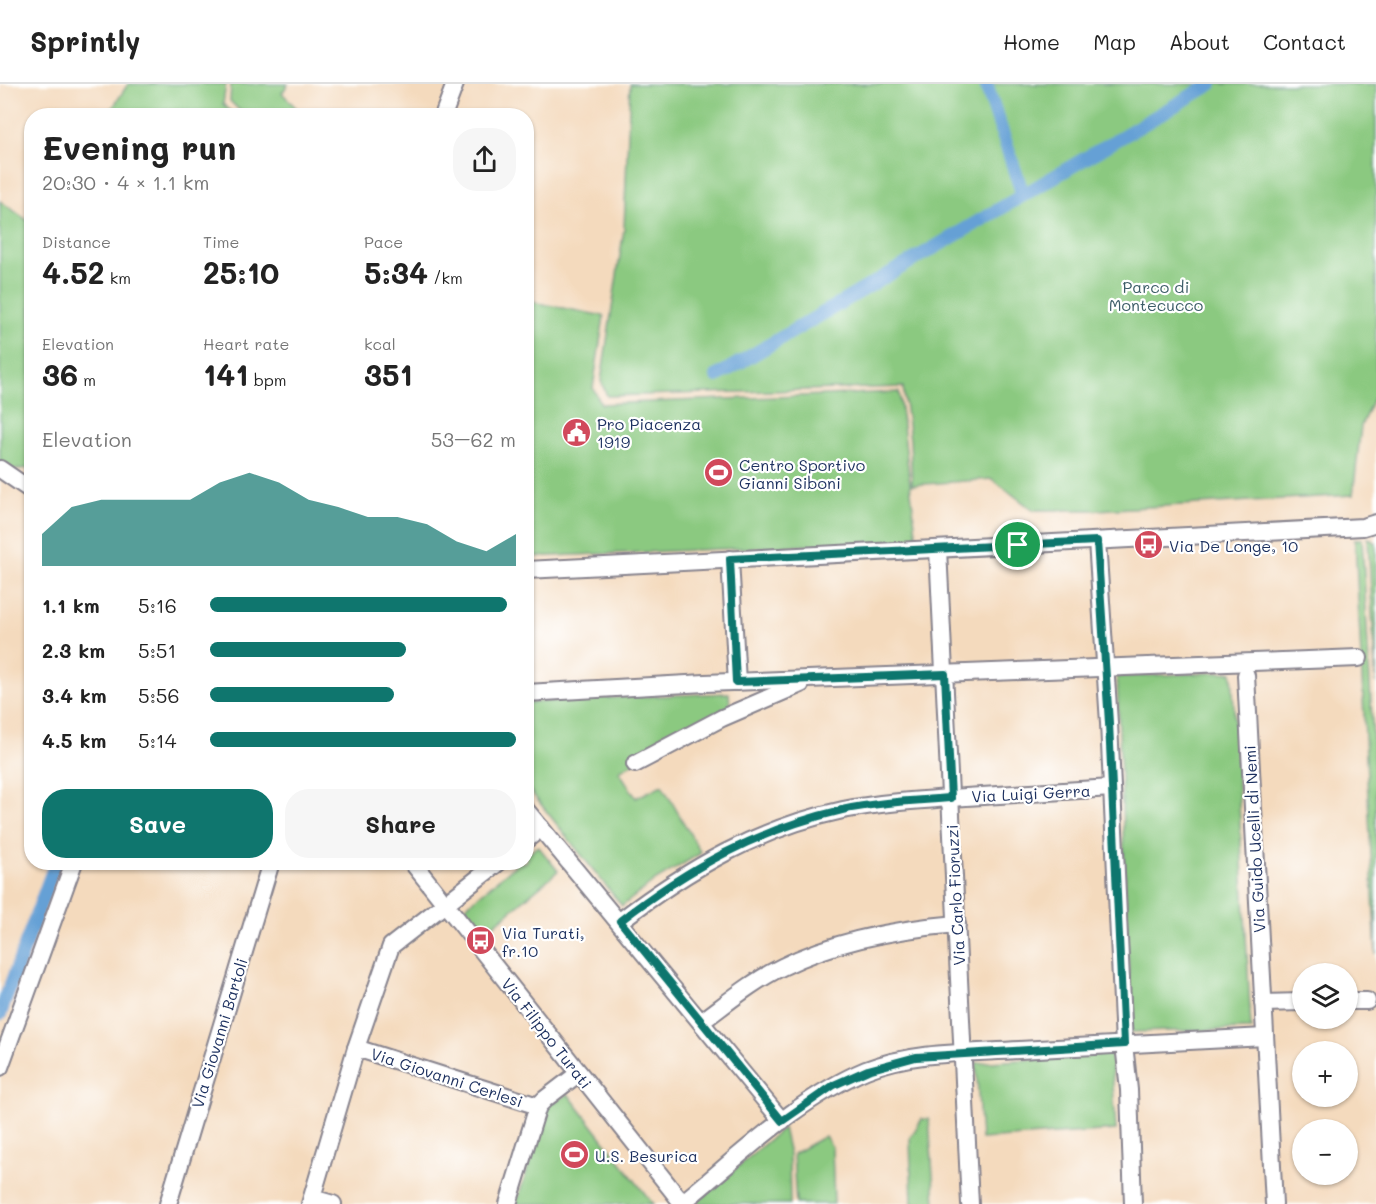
<!DOCTYPE html>
<html lang="en">
<head>
<meta charset="utf-8">
<style>
	:root { --surface:#fff; --page:#f6f6f6; --text:#222; --muted:#767676; --line:#e0e0e0; --accent:#0f766e }
	body { margin:0; font-family:Mali,sans-serif; background:var(--page); color:var(--text); height:100vh; display:flex; flex-direction:column; font-size:22px; white-space:nowrap }
	* { box-sizing:border-box; margin:0 }
	p { font-size:20px; color:var(--muted) }
	.icon { flex:none; width:33px; height:33px; fill:none; stroke:currentColor; stroke-width:2; stroke-linecap:round; stroke-linejoin:round }
	.map { position:relative; flex:1; overflow:hidden }
	.side { position:absolute; left:24px; top:24px; width:510px; height:762px; display:flex; flex-direction:column; background:var(--surface); border-radius:24px; box-shadow:0 2px 4px #0004 }
	.side>* { flex:none }
	.fabs { position:absolute; left:1292px; top:879px; display:grid; gap:12px }
	.fabs a { display:grid; place-items:center; width:66px; height:66px; border-radius:50%; background:var(--surface); box-shadow:0 2px 4px #0004; font-size:30px }
	.pin { position:absolute; display:grid; place-items:center; width:51px; height:51px; color:#fff; margin:-26px; border:3px solid #fff; border-radius:50%; box-shadow:0 2px 6px #0007 }
	.round { display:grid; place-items:center; flex:none; width:63px; height:63px; border-radius:24px; background:var(--page) }
	.head { display:flex; align-items:center; justify-content:space-between; height:102px; padding:0 18px }
	h1 { font-size:33px; font-weight:700; line-height:45px }
	.metrics { display:grid; grid-template-columns:repeat(3,1fr); gap:9px; height:102px; padding:6px 18px }
	.metrics div { display:grid; align-content:center }
	.metrics b { font-size:30px; font-weight:700 }
	.metrics small { font-size:16px; font-weight:400 }
	.metrics p { font-size:16px }
	.chart { height:168px; padding:12px 18px }
	.chart p { display:flex; justify-content:space-between }
	.chart svg { width:100%; height:108px; margin-top:6px; fill:var(--accent); opacity:.7 }
	.cta { display:flex; gap:12px; margin-top:auto; padding:12px 18px }
	.cta a { flex:1; height:69px; border-radius:24px; background:var(--accent); color:#fff; font-size:24px; font-weight:700; line-height:69px; text-align:center }
	.cta a+a { background:var(--page); color:var(--text) }
	ul { padding:0 18px; list-style:none; font-size:20px }
	li { display:grid; grid-template-columns:96px 72px 1fr; align-items:center; height:45px }
	li i { height:15px; border-radius:8px; background:var(--accent) }
	header { display:flex; align-items:center; gap:36px; box-sizing:border-box; height:84px; padding:0 30px; background:var(--surface); border-bottom:2px solid var(--line) }
	header strong { font-size:28px }
	nav { display:flex; gap:33px; margin-inline-start:auto; font-size:21px }
	.map>svg:first-child { display:block }
	.green { fill:#8bc980; stroke:#537c6f; stroke-width:1.5 }
	.lines { fill:none; stroke-linecap:round; stroke-linejoin:round }
	.canal { stroke:#65a0d5; stroke-width:14 }
	.minor-casing { stroke:#88848e; stroke-width:20 }
	.minor { stroke:#fff; stroke-width:16 }
	.route-casing { stroke:#fff; stroke-width:12 }
	.route { stroke:#0f766e; stroke-width:8 }
	.labels { text-anchor:middle; dominant-baseline:central; stroke-width:4.5; stroke-linejoin:round; paint-order:stroke }
	.park-label { font-size:16px; fill:#3d5d68; stroke:#fff }
	.poi-label { font-size:16px; fill:#1b2f5e; stroke:#fff; text-anchor:start }
	.street-label { font-size:16px; fill:#1b2f5e; stroke:#fff }
</style>
</head>
<body>
<header>
<strong>Sprintly</strong>
<nav><a>Home</a><a>Map</a><a>About</a><a>Contact</a></nav>
</header>
<div class="map">
<svg width="1376" height="1120" viewBox="0 0 1376 1120">
	<rect width="100%" height="100%" fill="#fff"/>
	<filter id="ink" filterUnits="userSpaceOnUse"><feTurbulence type="fractalNoise" baseFrequency=".0167" numOctaves="2"/><feDisplacementMap in="SourceGraphic" scale="12" xChannelSelector="R" yChannelSelector="G"/><feConvolveMatrix kernelMatrix="1 2 1 2 8 2 1 2 1" color-interpolation-filters="sRGB"/></filter>
	<filter id="wash" filterUnits="userSpaceOnUse"><feTurbulence type="fractalNoise" baseFrequency=".008" numOctaves="4" result="noise"/><feDisplacementMap in="SourceGraphic" scale="24" xChannelSelector="R" yChannelSelector="G"/><feGaussianBlur stdDeviation="1.35" result="paint"/><feColorMatrix in="noise" values="0 0 0 0 0 0 0 0 0 0 0 0 0 0 0 0 0 1.4 0 .05"/><feComposite in="paint" operator="in"/></filter>
	<g filter="url(#wash)">
		<rect width="100%" height="100%" fill="#f4dabd"/>
		<!-- green -->
		<g class="green">
			<polygon points="128,0 226,0 223,20 235,31 108,31"/>
			<polygon points="231,0 288,0 282,9 303,31 244,31 230,17"/>
			<polygon points="630,0 1376,0 1376,308 1361,342 1353,411 1097,426 1033,426 992,395 912,401 910,356 903,303 607,312 601,297 624,145"/>
			<polygon points="0,117 31,139 31,393 27,384 14,386 0,377"/>
			<polygon points="527,217 604,232 593,304 601,320 899,308 917,457 527,473"/>
			<polygon points="1368,454 1376,459 1376,600"/>
			<polygon points="1355,455 1362,455 1376,708 1376,870"/>
			<polygon points="1232,588 1251,945 1131,948 1117,593"/>
			<polygon points="729,609 730,623 619,687 636,714 662,701 701,769 656,796 622,822 527,703 527,619 583,615"/>
			<polygon points="538,762 558,787 486,848 465,823 518,779 526,778 527,771"/>
			<polygon points="1111,970 1116,1046 981,1055 976,979"/>
			<polygon points="568,1010 653,1120 516,1120 549,1021"/>
			<polygon points="922,1035 929,1035 935,1120 912,1120 910,1054"/>
			<polygon points="783,1044 789,1070 790,1120 695,1120"/>
			<polygon points="825,1052 832,1063 834,1120 796,1120 793,1070"/>
		</g>
		<g class="lines">
			<!-- canal -->
			<g class="canal">
				<polyline points="986,0 1023,111"/>
				<polyline points="717,292 1211,0"/>
				<polyline points="0,930 56,778"/>
			</g>
		</g>
	</g>
	<g filter="url(#ink)">
		<g class="lines">
			<defs>
				<g id="minor">
					<polyline points="443,32 455,0"/>
					<polyline points="0,385 32,407"/>
					<polyline points="1097,457 1109,639 1124,960 1129,1006 1133,1120"/>
					<polyline points="938,465 970,1120"/>
					<polyline points="730,475 737,598"/>
					<polyline points="526,486 1363,443 1376,439"/>
					<polyline points="1246,591 1274,1120"/>
					<polyline points="526,609 705,599 1359,574"/>
					<polyline points="635,680 722,634 801,600"/>
					<polyline points="526,726 782,1037"/>
					<polyline points="526,756 541,744"/>
					<polyline points="412,778 683,1120"/>
					<path d="M620,837C688,785 758,744 843,726C883,718 925,716 966,713C1015,710 1063,707 1112,704"/>
					<polyline points="1347,917 1367,917"/>
					<polyline points="1263,919 1302,918"/>
					<path d="M701,938C727,919 753,897 782,883C836,856 898,845 957,840"/>
					<polyline points="356,964 538,1022"/>
					<polyline points="0,983 74,778"/>
					<polyline points="312,1114 333,1120"/>
					<path d="M682,1119C740,1072 797,1015 866,986C914,967 969,969 1019,966C1101,961 1183,957 1265,953"/>
					<polyline points="168,1120 271,778"/>
					<polyline points="310,1120 356,964 391,862 499,778"/>
					<polyline points="508,1120 538,1022 545,1015 579,989"/>
				</g>
			</defs>
			<!-- minor casing -->
			<use href="#minor" class="minor-casing"/>
			<!-- minor -->
			<use href="#minor" class="minor"/>
		</g>
	</g>
	<g class="lines" filter="url(#ink)">
		<defs>
			<path id="route" d="M1097,457L1109,639L1124,960L916,973L868,986L834,1001L782,1037L620,837C688,784 757,746 842,726C878,718 915,717 951,714L945,590L736,598L730,475Z"/>
		</defs>
		<!-- route casing -->
		<use href="#route" class="route-casing"/>
		<!-- route -->
		<use href="#route" class="route"/>
	</g>
	<!-- icons -->
	<defs>
		<symbol id="civic-disc" viewBox="-11 -11 22 22"><circle r="9.5" fill="#d1495b" stroke="#fff"/><path d="M-.6-6.5H3V-4.5H.6V-3L4-1V1h2V6H-6V1h2V-1L-.6-3ZM-1.2 2.5V6h2.4V2.5Z" fill="#fff"/></symbol>
		<symbol id="stadium-disc" viewBox="-11 -11 22 22"><circle r="9.5" fill="#d1495b" stroke="#fff"/><path d="M0-5a6.5 5 0 1 0 0 10a6.5 5 0 1 0 0-10ZM-3.5-1.8h7v3.6h-7Z" fill="#fff"/></symbol>
		<symbol id="bus-disc" viewBox="-11 -11 22 22"><circle r="9.5" fill="#d1495b" stroke="#fff"/><path d="M-5-6H5V4H4V6H2V4H-2V6H-4V4H-5ZM-3.5-4V0h7V-4ZM-3.5 1.2v1.5H-2V1.2ZM2 1.2v1.5H3.5V1.2Z" fill="#fff"/></symbol>
	</defs>
	<g fill-rule="evenodd">
		<use href="#civic-disc" x="560" y="332" width="33" height="33"/>
		<use href="#stadium-disc" x="702" y="372" width="33" height="33"/>
		<use href="#bus-disc" x="1132" y="444" width="33" height="33"/>
		<use href="#bus-disc" x="464" y="840" width="33" height="33"/>
		<use href="#stadium-disc" x="558" y="1054" width="33" height="33"/>
	</g>
	<g class="labels">
		<!-- park labels -->
		<g class="park-label">
			<text x="1156" y="202">Parco di<tspan x="1156" dy="18">Montecucco</tspan></text>
		</g>
		<!-- poi labels -->
		<g class="poi-label">
			<text x="597" y="339">Pro Piacenza<tspan x="597" dy="18">1919</tspan></text>
			<text x="739" y="380">Centro Sportivo<tspan x="739" dy="18">Gianni Siboni</tspan></text>
			<text x="1169" y="461">Via De Longe, 10</text>
			<text x="502" y="848">Via Turati,<tspan x="502" dy="18">fr.10</tspan></text>
			<text x="595" y="1071">U.S. Besurica</text>
		</g>
		<!-- street labels -->
		<g class="street-label">
			<text transform="translate(1031 709) rotate(-3)">Via Luigi Gerra</text>
			<text transform="translate(1254 755) rotate(-93)">Via Guido Ucelli di Nemi</text>
			<text transform="translate(955 811) rotate(-93)">Via Carlo Fioruzzi</text>
			<text transform="translate(219 949) rotate(-73)">Via Giovanni Bartoli</text>
			<text transform="translate(547 949) rotate(52)">Via Filippo Turati</text>
			<text transform="translate(447 993) rotate(18)">Via Giovanni Cerlesi</text>
		</g>
	</g>
</svg>
<div class="fabs">
<a><svg class="icon" aria-label="layers" viewBox="0 0 24 24"><path d="M12 4l9 5-9 5-9-5zM3 14l9 5 9-5"/></svg></a>
<a>+</a>
<a>−</a>
</div>
<div class="pin" style="left:1018px;top:461px;background:#1e9e55"><svg class="icon" aria-label="arrive" viewBox="0 0 24 24"><path d="M6 21V4h12l-3 4 3 4H6"/></svg></div>
<section class="side">
<div class="head"><div><h1>Evening run</h1><p>20:30 · 4 × 1.1 km</p></div><a class="round"><svg class="icon" aria-label="share" viewBox="0 0 24 24"><path d="M12 15V3M7 8l5-5 5 5M5 13v7h14v-7"/></svg></a></div>
<div class="metrics">
<div><p>Distance</p><b>4.52<small> km</small></b></div>
<div><p>Time</p><b>25:10</b></div>
<div><p>Pace</p><b>5:34<small> /km</small></b></div>
</div>
<div class="metrics">
<div><p>Elevation</p><b>36<small> m</small></b></div>
<div><p>Heart rate</p><b>141<small> bpm</small></b></div>
<div><p>kcal</p><b>351</b></div>
</div>
<div class="chart"><p><span>Elevation</span>53–62 m</p>
<svg viewBox="0 0 160 44" preserveAspectRatio="none"><path d="M0 44V31L10 20L20 17L30 17L40 17L50 17L60 10L70 6L80 10L90 17L100 20L110 24L120 24L130 27L140 34L150 38L160 31V44z"/></svg>
</div>
<ul>
<li><b>1.1 km</b>5:16<i style="width:97%"></i></li>
<li><b>2.3 km</b>5:51<i style="width:64%"></i></li>
<li><b>3.4 km</b>5:56<i style="width:60%"></i></li>
<li><b>4.5 km</b>5:14<i style="width:100%"></i></li>
</ul>
<div class="cta"><a>Save</a><a>Share</a></div>
</section>
</div>
</body>
</html>
